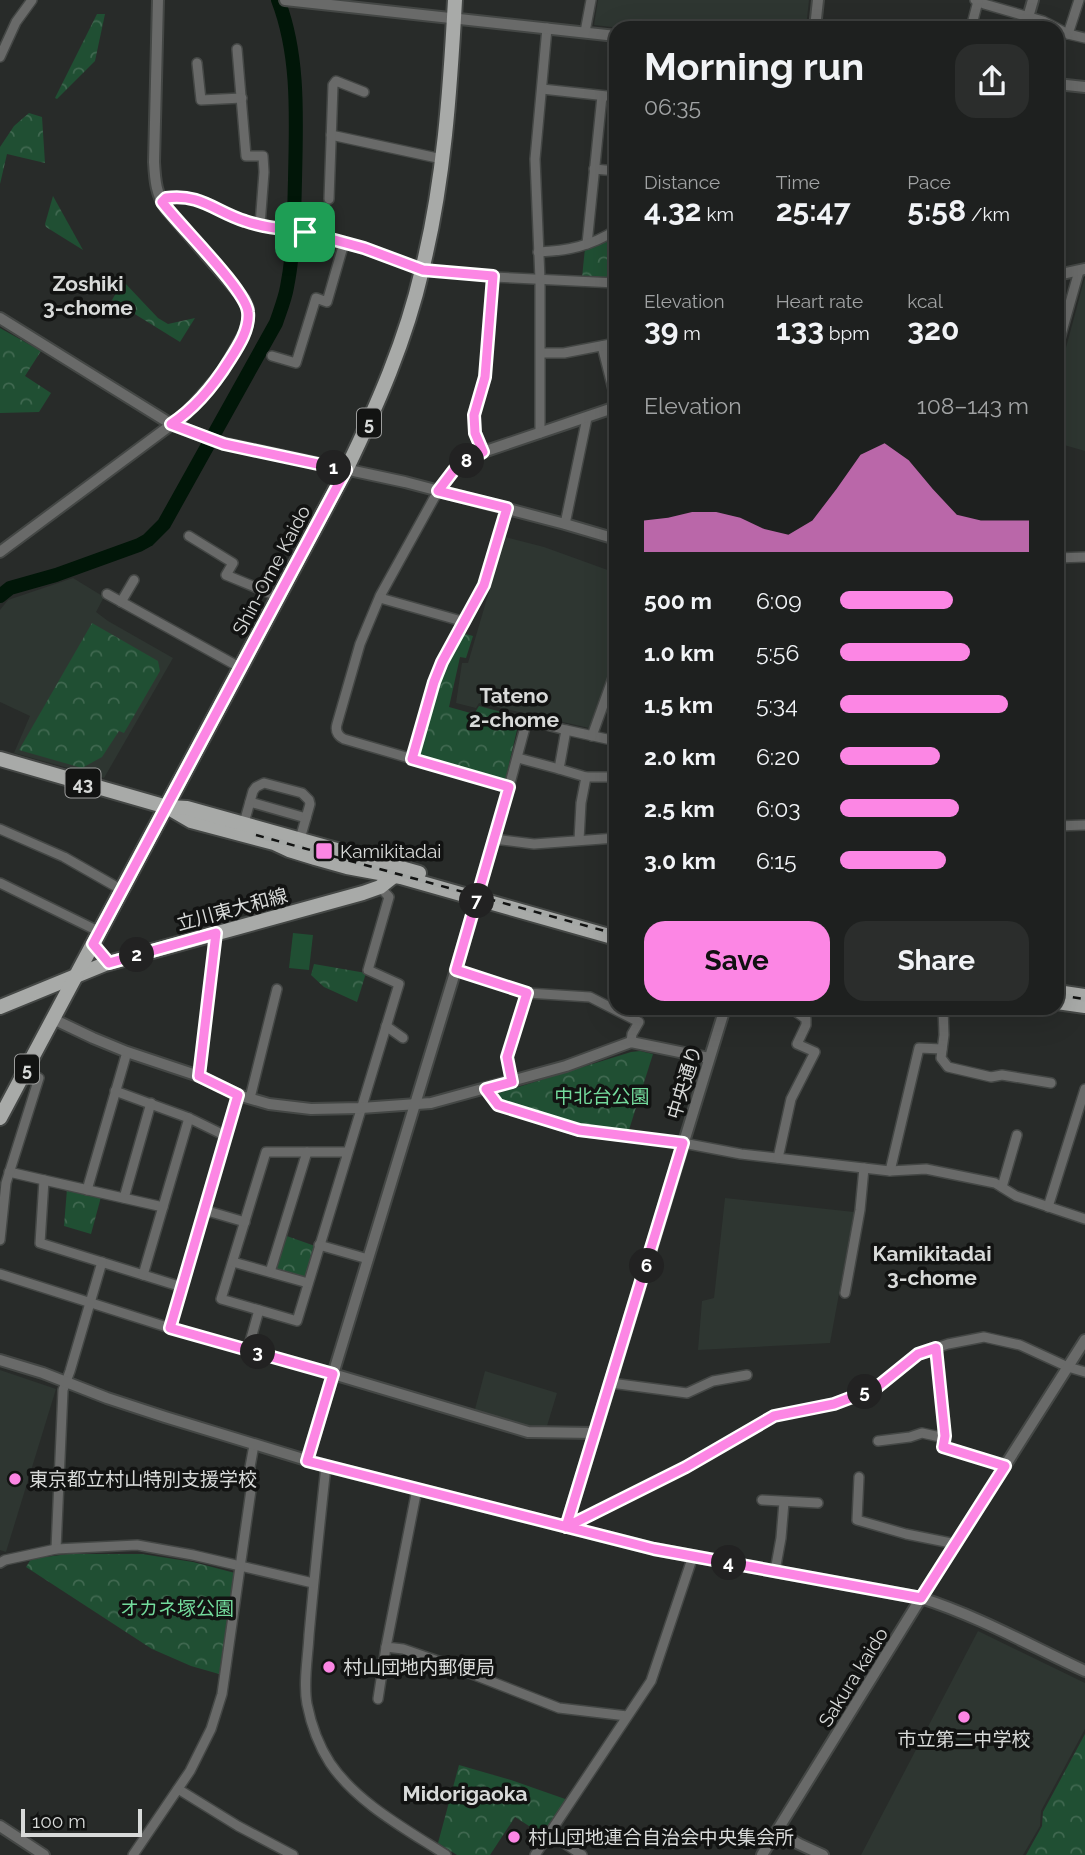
<!DOCTYPE html>
<html lang="en">
<head>
<meta charset="utf-8">
<style>
	:root { --surface:#1e201f; --page:#2b2d2c; --text:#f1f3f6; --muted:#a1a3a4; --line:#3c3e3d; --accent:#fc86e4 }
	body { margin:0; font-family:Raleway,"Noto Sans JP",sans-serif; background:var(--page); color:var(--text); height:100vh; display:flex; flex-direction:column; font-size:26px; white-space:nowrap }
	* { box-sizing:border-box; margin:0 }
	p { font-size:23px; color:var(--muted) }
	.icon { flex:none; width:38px; height:38px; fill:none; stroke:currentColor; stroke-width:2; stroke-linecap:round; stroke-linejoin:round }
	.map { position:relative; flex:1; overflow:hidden }
	.drawer { position:absolute; left:609px; top:21px; width:455px; height:994px; display:flex; flex-direction:column; background:var(--surface); border-radius:21px; box-shadow:0 7px 28px #0002,0 0 0 2px var(--line) }
	.drawer>* { flex:none }
	.scale { position:absolute; left:21px; bottom:18px; width:121px; box-sizing:border-box; padding-left:7px; border:4px solid #d8dad9; border-top:0; font-size:19px; line-height:24px; white-space:nowrap; color:#d8dad9; -webkit-text-stroke:5px #121312; paint-order:stroke }
	.pin { position:absolute; display:grid; place-items:center; width:60px; height:60px; color:#fff; margin:-30px; border-radius:14px; box-shadow:0 4px 10px #0006 }
	.km { position:absolute; width:35px; height:35px; margin:-18px; border-radius:50%; background:#222; color:#fff; font-size:19px; line-height:35px; text-align:center }
	.round { display:grid; place-items:center; flex:none; width:74px; height:74px; border-radius:21px; background:var(--page) }
	.summary { display:flex; align-items:center; justify-content:space-between; height:119px; padding:0 35px }
	h1 { font-size:38px; font-weight:700; line-height:52px }
	.figures { display:grid; grid-template-columns:repeat(3,1fr); gap:10px; height:119px; padding:7px 35px }
	.figures div { display:grid; align-content:center }
	.figures b { font-size:30px; font-weight:700 }
	.figures small { font-size:19px; font-weight:400 }
	.figures p { font-size:19px }
	.chart { height:196px; padding:14px 35px }
	.chart p { display:flex; justify-content:space-between }
	.chart svg { width:100%; height:126px; margin-top:7px; fill:var(--accent); opacity:.7 }
	.primary-button { display:flex; gap:14px; margin-top:auto; padding:14px 35px }
	.primary-button a { flex:1; height:80px; border-radius:21px; background:var(--accent); color:#111; font-size:28px; font-weight:700; line-height:80px; text-align:center }
	.primary-button a+a { background:var(--page); color:var(--text) }
	ul { padding:0 35px; list-style:none; font-size:23px }
	li { display:grid; grid-template-columns:112px 84px 1fr; align-items:center; height:52px }
	li i { height:18px; border-radius:9px; background:var(--accent) }
	.map>svg:first-child { display:block }
	.built { fill:#2e3631 }
	.grass { fill:#204f33 }
	.park { fill:url(#park-crowns) }
	.lines { fill:none; stroke-linecap:round; stroke-linejoin:round }
	.river { stroke:#011608; stroke-width:14 }
	.minor-casing { stroke:#444745; stroke-width:12 }
	.tertiary-casing { stroke:#444745; stroke-width:14 }
	.primary-casing { stroke:#444745; stroke-width:18 }
	.minor { stroke:#696a69; stroke-width:9 }
	.tertiary { stroke:#696a69; stroke-width:10 }
	.primary { stroke:#a8aaa8; stroke-width:14 }
	.rail-casing { stroke:#a5a8a6; stroke-width:5 }
	.rail { stroke:#121312; stroke-width:2.5; stroke-dasharray:8; stroke-linecap:butt }
	.route-casing { stroke:#fff; stroke-width:14 }
	.route { stroke:#fc86e4; stroke-width:9 }
	.poi-dot { fill:#fc86e4; stroke:#121312; stroke-width:2.5 }
	.labels { text-anchor:middle; dominant-baseline:central; stroke-width:7; stroke-linejoin:round; paint-order:stroke }
	.shield { fill:#121312; stroke:#9d9e9d; stroke-width:2 }
	.shield-label { font-size:18px; font-weight:bold; fill:#d8dad9 }
	.street-label { font-size:19px; fill:#d8dad9; stroke:#121312 }
	.poi-label { font-size:19px; fill:#d8dad9; stroke:#121312; text-anchor:start }
	.park-label { font-size:19px; fill:#73db9c; stroke:#121312 }
	.neighbourhood-label { font-size:21px; font-weight:bold; fill:#d8dad9; stroke:#121312 }
</style>
</head>
<body>
<div class="map">
<svg width="1085" height="1855" viewBox="0 0 1085 1855">
	<defs>
		<pattern id="park-crowns" width="20" height="18" patternUnits="userSpaceOnUse" patternTransform="scale(1.75)"><rect width="20" height="18" fill="#204f33"/><path d="M2 6a3 3 0 1 1 6 0M12 15a3 3 0 1 1 6 0" fill="none" stroke="#406850"/></pattern>
	</defs>
	<rect width="100%" height="100%" fill="#282b29"/>
	<!-- built -->
	<g class="built">
		<polygon points="598,0 809,0 806,28 621,28 594,25"/>
		<polygon points="1085,277 1085,451 1057,443 1057,381"/>
		<polygon points="505,537 544,547 616,573 616,651 589,728 479,703 476,708 456,703 462,663 468,663"/>
		<polygon points="73,578 104,597 96,612 108,621 173,658 104,778 14,753 30,716 0,702 0,610 8,600"/>
		<polygon points="725,1198 854,1212 830,1343 698,1350 702,1301 714,1298"/>
		<polygon points="0,1370 56,1389 6,1552 0,1550"/>
		<polygon points="485,1371 557,1393 547,1426 546,1428 529,1429 474,1413"/>
		<polygon points="978,1631 1085,1683 1085,1729 1041,1811 1040,1826 1023,1855 861,1855"/>
	</g>
	<!-- grass -->
	<polygon class="grass" points="293,933 313,935 309,970 289,968"/>
	<!-- park -->
	<g class="park">
		<polygon points="97,14 105,14 95,61 57,99 55,98"/>
		<polygon points="29,113 42,117 45,163 7,154 0,184 0,147 14,126"/>
		<polygon points="53,196 83,250 46,227 45,224"/>
		<polygon points="616,235 616,279 582,278 585,248 606,242"/>
		<polygon points="123,281 158,318 168,324 195,318 180,342 112,300"/>
		<polygon points="0,328 41,351 25,376 51,393 39,412 0,413"/>
		<polygon points="92,623 158,661 160,671 124,733 119,731 102,757 82,768 19,750"/>
		<polygon points="462,633 473,636 466,658 460,657 449,707 474,714 479,706 520,717 505,781 418,756 443,665"/>
		<polygon points="314,964 366,973 357,1002 324,987 311,975"/>
		<polygon points="640,1051 653,1054 628,1133 581,1126 498,1101 496,1097 496,1094 631,1052"/>
		<polygon points="67,1189 101,1197 91,1234 64,1226"/>
		<polygon points="284,1235 315,1246 305,1279 274,1270"/>
		<polygon points="68,1554 142,1554 193,1562 235,1573 219,1674 191,1666 152,1649 26,1567 31,1559"/>
		<polygon points="1085,1734 1085,1855 1026,1855 1042,1826 1043,1812"/>
		<polygon points="459,1765 511,1780 568,1800 543,1835 515,1817 490,1855 457,1855 438,1843"/>
	</g>
	<g class="lines">
		<!-- river -->
		<path class="river" d="M0,596L10,588L56,575L139,545L148,540L164,524L276,323C280,311 285,299 287,287C294,252 294,216 295,180C296,121 300,57 278,0"/>
		<defs>
			<g id="minor">
				<polyline points="975,0 984,4 1043,21 1068,34 1085,38"/>
				<polyline points="971,28 978,1"/>
				<polyline points="585,32 591,0"/>
				<polyline points="1068,34 1079,0"/>
				<polyline points="237,49 246,156 263,156 264,172 260,225"/>
				<polyline points="0,57 16,22 32,0"/>
				<polyline points="197,63 201,100 242,98"/>
				<polyline points="542,89 616,97"/>
				<polyline points="331,135 442,159"/>
				<polyline points="594,169 616,171"/>
				<polyline points="329,199 333,85 336,81 364,92"/>
				<polyline points="162,202 166,198 172,197 186,197 200,200 242,221 321,236 364,249 423,269 493,277 616,283"/>
				<polyline points="587,244 602,96"/>
				<path d="M538,252C567,251 591,246 616,230"/>
				<polyline points="602,346 616,401"/>
				<polyline points="1057,349 1079,271"/>
				<polyline points="541,353 564,353 616,343"/>
				<polyline points="272,356 296,363 316,298 327,302 344,243"/>
				<polyline points="540,433 540,280 535,159 547,28"/>
				<polyline points="483,452 475,433 474,415 485,377 493,277"/>
				<path d="M438,491L380,596L360,644L337,724C335,731 338,736 344,739L509,787L527,720L566,730L616,741"/>
				<polyline points="565,524 587,418"/>
				<polyline points="189,536 233,563 226,575 279,597"/>
				<polyline points="1057,558 1085,557"/>
				<polyline points="107,594 241,668"/>
				<polyline points="380,598 465,622"/>
				<polyline points="121,602 134,580"/>
				<polyline points="566,730 559,769 586,777"/>
				<polyline points="592,736 616,669"/>
				<polyline points="518,758 559,769"/>
				<polyline points="412,759 434,682 452,643 465,622 484,585 507,508"/>
				<polyline points="250,802 306,818"/>
				<polyline points="1057,826 1085,825"/>
				<polyline points="245,827 244,823 253,791 256,787 264,783 302,793 309,800 310,804 300,839"/>
				<polyline points="0,829 64,857 122,890"/>
				<polyline points="494,839 534,844 616,838"/>
				<polyline points="579,840 581,803 586,777 616,777"/>
				<polyline points="0,883 100,932"/>
				<polyline points="480,890 509,787"/>
				<polyline points="456,970 527,993 590,997 639,1022 632,1034 631,1042"/>
				<polyline points="943,1008 944,1035 941,1058 948,1067 991,1077 1002,1075 1051,1083"/>
				<polyline points="386,1026 403,1038"/>
				<polyline points="199,1076 216,933"/>
				<polyline points="512,1082 507,1057 527,993"/>
				<polyline points="486,1089 498,1105 579,1131 683,1143 741,1154 890,1171 926,1169 995,1183 1016,1196 1085,1219"/>
				<polyline points="115,1091 189,1118 226,1136"/>
				<polyline points="250,1098 277,989"/>
				<polyline points="348,1152 266,1152 221,1299 297,1321 399,984 368,970 389,897 380,887"/>
				<polyline points="778,1158 791,1099 815,1052 797,1044 806,1025 806,1019 791,1008"/>
				<polyline points="890,1171 919,1048 942,1049"/>
				<polyline points="9,1172 44,1180"/>
				<polyline points="1002,1187 1017,1135"/>
				<polyline points="87,1190 127,1052"/>
				<polyline points="124,1198 151,1103"/>
				<polyline points="163,1207 44,1180 40,1243 182,1287"/>
				<polyline points="1048,1207 1085,1089"/>
				<polyline points="204,1210 245,1222"/>
				<polyline points="0,1240 6,1183 39,1078 26,1070"/>
				<polyline points="319,1245 368,1259"/>
				<polyline points="233,1262 308,1283"/>
				<polyline points="270,1272 307,1152"/>
				<polyline points="0,1274 170,1328 333,1374"/>
				<polyline points="143,1275 189,1118"/>
				<polyline points="845,1293 860,1210 864,1168"/>
				<polyline points="170,1328 238,1095"/>
				<polyline points="936,1348 945,1436 943,1447 1005,1466"/>
				<polyline points="248,1349 259,1310"/>
				<polyline points="611,1383 687,1393 713,1381 747,1375"/>
				<polyline points="878,1441 910,1437 922,1433 945,1438"/>
				<path d="M326,1466C320,1522 314,1579 309,1635C308,1657 303,1682 307,1704C311,1724 319,1746 330,1763C357,1803 406,1829 446,1855"/>
				<polyline points="859,1477 857,1520 906,1534 956,1544"/>
				<polyline points="417,1489 386,1647 403,1649 441,1662 559,1708 627,1716"/>
				<polyline points="762,1500 818,1503"/>
				<polyline points="566,1527 686,1467 774,1416 834,1403 860,1395 876,1388 918,1354 948,1344 984,1337 1020,1345 1068,1367 1085,1372"/>
				<polyline points="56,1549 63,1390 70,1371 102,1262"/>
				<polyline points="0,1563 5,1560 56,1549 137,1545 193,1555 313,1583"/>
				<polyline points="775,1571 781,1538 784,1502"/>
				<polyline points="378,1699 386,1647"/>
				<polyline points="178,1789 238,1826 293,1855"/>
				<polyline points="549,1833 582,1855"/>
				<polyline points="133,1855 190,1771 211,1729 222,1694 251,1490 250,1467 254,1445"/>
				<polyline points="535,1855 651,1681 693,1556"/>
			</g>
			<g id="tertiary">
				<polyline points="285,0 616,36"/>
				<polyline points="815,28 818,0"/>
				<polyline points="1025,28 1033,0"/>
				<polyline points="1057,84 1085,87"/>
				<polyline points="1057,275 1085,269"/>
				<polyline points="0,318 171,424 218,442 405,482 565,524 616,539"/>
				<polyline points="438,491 454,470 483,452 616,407"/>
				<path d="M0,552L183,416L198,400L223,371L245,332L248,320V308L244,299L167,210C156,195 155,180 154,162L158,0"/>
				<polyline points="53,1019 93,1038 127,1052 199,1076 238,1095 269,1104 311,1109 361,1108 431,1103 566,1066 631,1042 709,1058"/>
				<path d="M0,1360L43,1373L107,1398L165,1417L326,1466L654,1549L921,1598C978,1616 1031,1646 1085,1671"/>
				<polyline points="333,1374 528,1432 595,1433"/>
				<polyline points="307,1460 480,890"/>
				<polyline points="566,1527 725,1008"/>
				<polyline points="0,1826 44,1855"/>
				<polyline points="777,1831 799,1844 823,1855"/>
				<polyline points="762,1855 921,1598 1085,1340"/>
			</g>
			<g id="primary">
				<polyline points="0,759 167,807 191,821 274,843 289,850 315,858 347,867 401,877 616,938"/>
				<polyline points="168,807 187,808 419,873"/>
				<polyline points="1057,992 1085,996"/>
				<polyline points="1057,1002 1085,1006"/>
				<polyline points="0,1007 105,964 363,893 380,887 394,876"/>
				<path d="M0,1118L346,470C377,406 406,340 422,270C444,182 450,91 455,0"/>
			</g>
		</defs>
		<!-- minor casing -->
		<use href="#minor" class="minor-casing"/>
		<!-- tertiary casing -->
		<use href="#tertiary" class="tertiary-casing"/>
		<!-- primary casing -->
		<use href="#primary" class="primary-casing"/>
		<!-- minor -->
		<use href="#minor" class="minor"/>
		<!-- tertiary -->
		<use href="#tertiary" class="tertiary"/>
		<!-- primary -->
		<use href="#primary" class="primary"/>
		<defs>
			<g id="rail">
				<polyline points="256,835 616,934"/>
				<polyline points="1057,995 1085,999"/>
			</g>
		</defs>
		<!-- rail casing -->
		<use href="#rail" class="rail-casing"/>
		<!-- rail -->
		<use href="#rail" class="rail"/>
	</g>
	<g class="lines">
		<defs>
			<path id="route" d="M305,232C285,229 264,228 245,221C216,212 200,193 166,198L162,202C179,225 246,290 248,312C250,329 238,347 229,361C214,385 194,409 171,424L224,444L346,470L93,944L109,963L216,933L199,1076L238,1095L170,1328L333,1374L307,1461L654,1549L921,1598L1005,1466L943,1447L945,1436L936,1348L918,1354L876,1388L834,1404L774,1416L686,1467L566,1527L683,1143L579,1130L498,1105L486,1089L512,1082L507,1057L527,993L456,970L509,787L412,759L434,682L442,662L484,585L507,508L438,491L454,470L483,452L475,433L474,415L485,377L493,276L423,270L364,248L305,232"/>
		</defs>
		<!-- route casing -->
		<use href="#route" class="route-casing"/>
		<!-- route -->
		<use href="#route" class="route"/>
	</g>
	<!-- markers -->
	<g class="poi-dot">
		<rect x="315" y="842" width="18" height="18" rx="3.5"/>
		<circle cx="15" cy="1479" r="7"/>
		<circle cx="329" cy="1667" r="7"/>
		<circle cx="964" cy="1717" r="7"/>
		<circle cx="514" cy="1837" r="7"/>
	</g>
	<g class="labels">
		<!-- shield labels -->
		<g class="shield">
			<rect x="357" y="408.5" width="24" height="29" rx="5"/>
			<rect x="65.5" y="768.5" width="35" height="29" rx="5"/>
			<rect x="15" y="1054.5" width="24" height="29" rx="5"/>
		</g>
		<g class="shield-label">
			<text x="369" y="423">5</text>
			<text x="83" y="783">43</text>
			<text x="27" y="1069">5</text>
		</g>
		<!-- street labels -->
		<g class="street-label">
			<text transform="translate(271 570) rotate(-62)">Shin-Ome Kaido</text>
			<text transform="translate(232 909) rotate(-15)">立川東大和線</text>
			<text transform="translate(684 1082) rotate(-73)">中央通り</text>
			<text transform="translate(853 1677) rotate(-58)">Sakura kaido</text>
		</g>
		<!-- poi labels -->
		<g class="poi-label">
			<text x="340" y="851">Kamikitadai</text>
			<text x="29" y="1479">東京都立村山特別支援学校</text>
			<text x="343" y="1667">村山団地内郵便局</text>
			<text x="964" y="1739" text-anchor="middle">市立第二中学校</text>
			<text x="528" y="1837">村山団地連合自治会中央集会所</text>
		</g>
		<!-- park labels -->
		<g class="park-label">
			<text x="602" y="1096">中北台公園</text>
			<text x="177" y="1608">オカネ塚公園</text>
		</g>
		<!-- neighbourhood labels -->
		<g class="neighbourhood-label">
			<text x="88" y="283">Zoshiki<tspan x="88" dy="24">3-chome</tspan></text>
			<text x="514" y="695">Tateno<tspan x="514" dy="24">2-chome</tspan></text>
			<text x="932" y="1253">Kamikitadai<tspan x="932" dy="24">3-chome</tspan></text>
			<text x="465" y="1793">Midorigaoka</text>
		</g>
	</g>
</svg>
<div class="scale">100 m</div>
<div class="pin" style="left:305px;top:232px;background:#1e9e55"><svg class="icon" aria-label="arrive" viewBox="0 0 24 24"><path d="M6 21V4h12l-3 4 3 4H6"/></svg></div>
<b class="km" style="left:334px;top:468px">1</b>
<b class="km" style="left:137px;top:955px">2</b>
<b class="km" style="left:258px;top:1352px">3</b>
<b class="km" style="left:729px;top:1563px">4</b>
<b class="km" style="left:865px;top:1392px">5</b>
<b class="km" style="left:647px;top:1266px">6</b>
<b class="km" style="left:477px;top:901px">7</b>
<b class="km" style="left:467px;top:461px">8</b>
<section class="drawer">
<div class="summary"><div><h1>Morning run</h1><p>06:35</p></div><a class="round"><svg class="icon" aria-label="share" viewBox="0 0 24 24"><path d="M12 15V3M7 8l5-5 5 5M5 13v7h14v-7"/></svg></a></div>
<div class="figures">
<div><p>Distance</p><b>4.32<small> km</small></b></div>
<div><p>Time</p><b>25:47</b></div>
<div><p>Pace</p><b>5:58<small> /km</small></b></div>
</div>
<div class="figures">
<div><p>Elevation</p><b>39<small> m</small></b></div>
<div><p>Heart rate</p><b>133<small> bpm</small></b></div>
<div><p>kcal</p><b>320</b></div>
</div>
<div class="chart"><p><span>Elevation</span>108–143 m</p>
<svg viewBox="0 0 160 44" preserveAspectRatio="none"><path d="M0 44V33L10 32L20 30L30 30L40 32L50 36L60 38L70 33L80 22L90 10L100 6L110 12L120 22L130 31L140 33L150 33L160 33V44z"/></svg>
</div>
<ul>
<li><b>500 m</b>6:09<i style="width:60%"></i></li>
<li><b>1.0 km</b>5:56<i style="width:69%"></i></li>
<li><b>1.5 km</b>5:34<i style="width:89%"></i></li>
<li><b>2.0 km</b>6:20<i style="width:53%"></i></li>
<li><b>2.5 km</b>6:03<i style="width:63%"></i></li>
<li><b>3.0 km</b>6:15<i style="width:56%"></i></li>
</ul>
<div class="primary-button"><a>Save</a><a>Share</a></div>
</section>
</div>
</body>
</html>
